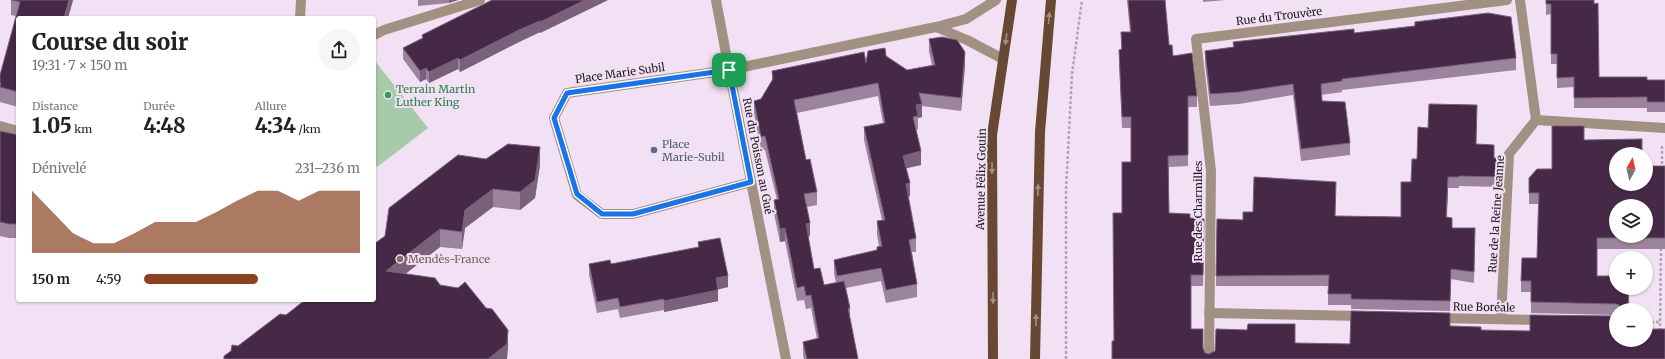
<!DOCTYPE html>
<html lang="fr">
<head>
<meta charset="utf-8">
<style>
	:root { --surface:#fff; --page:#f6f6f6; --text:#222; --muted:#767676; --accent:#8a4222 }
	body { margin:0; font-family:Merriweather,serif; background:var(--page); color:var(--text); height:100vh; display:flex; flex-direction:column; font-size:15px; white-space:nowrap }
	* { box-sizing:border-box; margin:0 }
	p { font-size:13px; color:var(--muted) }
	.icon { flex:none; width:22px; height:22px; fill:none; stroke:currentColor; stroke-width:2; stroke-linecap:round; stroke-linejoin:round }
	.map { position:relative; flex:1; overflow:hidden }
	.side { position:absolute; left:16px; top:16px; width:360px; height:286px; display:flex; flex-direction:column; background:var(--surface); border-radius:4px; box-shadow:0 1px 3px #0004 }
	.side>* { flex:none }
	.needle { width:26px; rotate:8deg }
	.tools { position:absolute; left:1609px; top:147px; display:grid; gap:8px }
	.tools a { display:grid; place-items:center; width:44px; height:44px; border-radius:50%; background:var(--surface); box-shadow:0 1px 3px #0004; font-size:20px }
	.pin { position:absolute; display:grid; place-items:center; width:34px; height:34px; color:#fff; margin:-17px; border-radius:8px; box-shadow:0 2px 6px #0006 }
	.round { display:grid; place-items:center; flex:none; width:42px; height:42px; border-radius:21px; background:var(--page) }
	.overview { display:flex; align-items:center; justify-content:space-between; height:68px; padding:0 16px }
	h1 { font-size:22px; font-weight:800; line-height:30px }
	.stats { display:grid; grid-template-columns:repeat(3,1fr); gap:6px; height:68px; padding:4px 16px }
	.stats div { display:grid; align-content:center }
	.stats b { font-size:20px; font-weight:800 }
	.stats small { font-size:11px; font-weight:400 }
	.stats p { font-size:11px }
	.chart { height:112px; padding:8px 16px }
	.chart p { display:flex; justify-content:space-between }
	.chart svg { width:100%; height:72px; margin-top:4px; fill:var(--accent); opacity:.7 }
	ul { padding:0 16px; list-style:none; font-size:13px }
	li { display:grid; grid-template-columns:64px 48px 1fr; align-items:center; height:30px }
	li i { height:10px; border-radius:5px; background:var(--accent) }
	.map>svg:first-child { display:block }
	.garden { fill:#a6caaa }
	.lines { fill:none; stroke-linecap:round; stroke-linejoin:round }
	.path { stroke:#b1a3b3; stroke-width:2.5; stroke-dasharray:3 2; stroke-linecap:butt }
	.minor { stroke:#a29083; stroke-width:10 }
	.major { stroke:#674832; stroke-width:10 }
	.wall { fill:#9c849e; fill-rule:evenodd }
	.shaded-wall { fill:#79607b }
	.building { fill:#452947; stroke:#79607b; fill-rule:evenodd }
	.oneway { fill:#a68c89 }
	.route-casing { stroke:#fff; stroke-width:8 }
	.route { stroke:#1a73e8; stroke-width:5 }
	.leisure-dot { fill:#2e9e5b; stroke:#f2e0f4; stroke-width:1.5 }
	.service-dot { fill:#5c6f8a; stroke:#f2e0f4; stroke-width:1.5 }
	.education-dot { fill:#8d6e63; stroke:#f2e0f4; stroke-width:1.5 }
	.labels { text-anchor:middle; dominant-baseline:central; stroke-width:4; stroke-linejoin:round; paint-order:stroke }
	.street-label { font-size:11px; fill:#201920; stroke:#f2e0f4 }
	.leisure-label { font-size:11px; fill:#27864d; stroke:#f2e0f4; text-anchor:start }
	.service-label { font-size:11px; fill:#4e5e75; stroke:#f2e0f4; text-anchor:start }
	.education-label { font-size:11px; fill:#785e54; stroke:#f2e0f4; text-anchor:start }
</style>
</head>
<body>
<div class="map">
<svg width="1665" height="359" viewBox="0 0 1665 359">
	<rect width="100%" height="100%" fill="#f2e0f4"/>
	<!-- garden -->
	<polygon class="garden" points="375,61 428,128 377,167 374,163 374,62"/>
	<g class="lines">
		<!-- path -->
		<g class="path">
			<polyline points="1662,169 1662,146"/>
			<polyline points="1646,322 1660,322"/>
			<polyline points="1660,331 1661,246"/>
			<polyline points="1066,359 1066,190 1072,74 1082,0"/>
		</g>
		<!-- minor -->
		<g class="minor">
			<polyline points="716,0 729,70 567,93 554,118 577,195 602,214 633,214 751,182"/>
			<polyline points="300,18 301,0"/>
			<polyline points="936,27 967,40 1003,59"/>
			<polyline points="374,35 384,30 480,0"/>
			<polyline points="1536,120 1665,128"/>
			<polyline points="0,126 18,131"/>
			<polyline points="1209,313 1363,316"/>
			<polyline points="1437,318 1543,320"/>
			<polyline points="1501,319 1509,154 1536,120 1520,0"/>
			<polyline points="786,359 729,70 936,27 966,19 996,0"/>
			<polyline points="1209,359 1211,171 1196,39 1507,0"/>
		</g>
		<!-- major -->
		<g class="major">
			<polyline points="993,359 992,135 1012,0"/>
			<polyline points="1035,359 1040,132 1051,0"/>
		</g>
	</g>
	<!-- wall -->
	<g class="wall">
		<polygon points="11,0 73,0 68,18 18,18 18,107 0,102 0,75 16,16 11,15"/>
		<polygon points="418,0 458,0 449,3 418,6"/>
		<polygon points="608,0 540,33 540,32 519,42 460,72 458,69 429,83 426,79 420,82 403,59 403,48 422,38 422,35"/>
		<polygon points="1127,0 1165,0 1169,45 1173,56 1197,96 1197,107 1188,107 1188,166 1169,167 1169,213 1190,218 1204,219 1203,286 1191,286 1191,329 1205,353 1209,354 1295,343 1350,344 1450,326 1481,330 1616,340 1665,359 1112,359 1114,341 1122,213 1131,162 1131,128 1122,128 1119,61 1119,50 1121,49 1121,32 1130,32"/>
		<polygon points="1203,0 1226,0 1203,2"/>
		<polygon points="1546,0 1594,0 1599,77 1647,80 1665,80 1665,112 1647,112 1647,108 1574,108 1574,87 1557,88 1557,64 1551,64 1551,14 1546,15"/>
		<polygon points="1415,22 1516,58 1516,70 1342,90 1342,92 1321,95 1322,101 1350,143 1350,155 1301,161 1293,95 1239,104 1210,106 1205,63 1205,51 1233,47 1233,42 1354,33 1415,26"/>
		<path d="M929,39L965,65L961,111L922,106V117L918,118V129L916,130L921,165L906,168L910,196L908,197L916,238V252H912L917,284V297L886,303L881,281L846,288L850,308V318L858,359H804L803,355V342L817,339L811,308L806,309L804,300L797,301L785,241L780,242L774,214V200H777L765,150H761L754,114V101L761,99L772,80V71L866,63L886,56L907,70L932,65L929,52ZM878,96L883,123L864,127V140L882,220L877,221V235L879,246L877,247V250L834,260V273L836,283L824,285L814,269L808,236H810L807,207L817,205V192L806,160L797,113Z"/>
		<polygon points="0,131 18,135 17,238 9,238 0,236"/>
		<polygon points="1584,140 1616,184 1665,166 1665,249 1597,249 1597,276 1629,310 1616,310 1616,315 1531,313 1531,292 1521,292 1521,281 1537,258 1538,204 1529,204 1529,178 1552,169"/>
		<polygon points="1476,144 1494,158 1502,168 1501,187 1459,186 1459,188 1448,188 1447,217 1452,228 1475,228 1474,283 1451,279 1450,311 1351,309 1351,305 1328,305 1328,286 1216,286 1217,219 1243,220 1335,216 1401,217 1417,159"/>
		<polygon points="486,159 540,165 535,198 520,210 493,207 465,228 462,249 440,247 405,274 440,285 508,348 238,346 286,315 374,300"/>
		<polygon points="698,242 728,287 718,289 718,301 664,312 664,310 620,318 618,309 597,313 589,275 589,264 611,264 698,247"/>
	</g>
	<!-- shaded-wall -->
	<g class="shaded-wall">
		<polygon points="69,0 73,0 68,18 64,18"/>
		<polygon points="449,0 458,0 449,3"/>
		<polygon points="585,0 608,0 540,33 540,22"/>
		<polygon points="540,21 540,32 519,42 460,72 460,60 519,30"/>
		<polygon points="965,52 965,65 961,111 961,98"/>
		<polygon points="458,58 458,69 429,83 429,72"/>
		<polygon points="426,68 426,79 420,82 420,71"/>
		<polygon points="922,104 922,117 918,118 916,105"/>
		<polygon points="540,147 540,165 535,198 520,210 520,192"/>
		<polygon points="921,151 921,165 903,169 903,156"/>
		<polygon points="1448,177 1448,188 1446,228 1446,217"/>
		<polygon points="910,183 910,196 906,197 906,184"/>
		<polygon points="493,189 493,207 465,228 462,249 462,232 465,210"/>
		<polygon points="18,193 18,207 16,202"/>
		<polygon points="18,222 18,236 17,238 17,224"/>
		<polygon points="810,223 810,236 806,237 806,224"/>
		<polygon points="785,228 785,241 780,242 780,229"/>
		<polygon points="440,229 440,247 386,289 386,271"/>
		<polygon points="728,276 728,287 716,290 716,278"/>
		<polygon points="718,290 718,301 664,312 664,301"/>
		<polygon points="508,330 508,348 507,359 488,359"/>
	</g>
	<!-- building -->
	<g class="building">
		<polygon points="11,0 69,0 64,18 18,18 18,92 0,87 1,83 0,83 0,75 20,2"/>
		<polygon points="492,0 585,0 540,22 540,21 519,30 460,60 458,58 429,72 426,68 420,71 403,48 423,38 422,35"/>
		<polygon points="1128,0 1165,0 1169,45 1172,45 1173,56 1192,53 1197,96 1188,96 1188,155 1168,156 1169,213 1190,214 1190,218 1204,219 1203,275 1191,275 1191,329 1203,329 1203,348 1205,353 1209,354 1215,351 1216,329 1247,330 1248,324 1295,324 1295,343 1350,344 1351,311 1450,313 1450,326 1481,327 1481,330 1530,331 1530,315 1616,316 1616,340 1646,340 1646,329 1665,329 1665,359 1112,359 1112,341 1114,341 1113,213 1122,213 1122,162 1131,162 1131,117 1122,117 1119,50 1122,49 1121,32 1131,32"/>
		<polygon points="1546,0 1594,0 1594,4 1598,3 1599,77 1647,77 1647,80 1665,80 1665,102 1647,102 1647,97 1574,98 1574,77 1557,78 1557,54 1551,54 1551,4 1546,4"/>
		<polygon points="1488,13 1511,17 1516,58 1342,79 1342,81 1321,84 1322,101 1345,102 1350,143 1301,149 1293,84 1239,92 1210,94 1205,51 1234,47 1233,42 1354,29 1354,33 1415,26 1415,22"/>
		<polygon points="942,37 957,40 965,52 961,98 919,93 922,104 916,105 918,116 913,117 921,151 903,156 910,183 906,184 916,238 909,240 917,284 886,290 881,268 837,276 834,260 877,250 877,247 882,246 877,221 885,220 864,127 885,123 878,83 794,100 806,160 810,159 817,192 804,194 810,223 806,224 814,269 820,268 824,285 844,281 850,308 848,308 858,359 807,359 803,342 819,338 811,295 806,296 804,286 797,288 785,228 780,229 774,200 779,199 765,136 761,137 754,101 761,99 773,79 772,71 864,52 866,63 868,51 885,48 886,56 907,70 935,65 929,39"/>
		<polygon points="1429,104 1477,105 1476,144 1494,145 1494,158 1502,158 1501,177 1459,176 1459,177 1448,177 1446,217 1452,218 1452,228 1475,228 1474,272 1451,269 1450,301 1351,299 1351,294 1328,294 1329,275 1216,276 1217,219 1243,220 1243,212 1253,212 1254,177 1336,182 1335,216 1401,217 1401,182 1411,182 1412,159 1417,159 1418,127 1428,128"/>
		<path d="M1552,126H1584V140L1642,139V154H1616V184H1646V166H1665V238H1597V276H1616V288H1628L1629,310H1621L1619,305L1616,304L1531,302V281H1521L1522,258H1537L1539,193H1529V178L1537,169H1552ZM1616,206H1646V236H1616Z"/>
		<polygon points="0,131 18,135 18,193 16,202 18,203 18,222 17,224 9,224 0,222"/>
		<polygon points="508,144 540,147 535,180 520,192 493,189 465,210 462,232 440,229 386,271 435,278 440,285 458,288 465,282 486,308 492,309 508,330 507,344 488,359 224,359 224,356 231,351 232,345 238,346 280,314 286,315 305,300 374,300 374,244 385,236 389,208 458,155 486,159"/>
		<polygon points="720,238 728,276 716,278 718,290 664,301 664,299 620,307 618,298 597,302 589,264 610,260 611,264 699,247 698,242"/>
	</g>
	<!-- one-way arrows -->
	<defs><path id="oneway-solid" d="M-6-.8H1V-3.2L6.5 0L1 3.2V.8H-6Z"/></defs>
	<g class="oneway">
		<use href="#oneway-solid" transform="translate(1049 18) rotate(-85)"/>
		<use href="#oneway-solid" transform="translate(1006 39) rotate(98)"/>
		<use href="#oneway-solid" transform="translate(992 168) rotate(90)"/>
		<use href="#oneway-solid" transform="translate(1038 190) rotate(-89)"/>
		<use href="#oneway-solid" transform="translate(993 298) rotate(90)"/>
		<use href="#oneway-solid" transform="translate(1036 320) rotate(-89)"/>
	</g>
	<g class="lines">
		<defs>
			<polygon id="route" points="729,70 751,182 633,214 602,214 577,194 554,118 567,93"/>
		</defs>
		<!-- route casing -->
		<use href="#route" class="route-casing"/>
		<!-- route -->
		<use href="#route" class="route"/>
	</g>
	<!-- markers -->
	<circle class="leisure-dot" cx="388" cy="95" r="4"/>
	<circle class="service-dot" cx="654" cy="150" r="4"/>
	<circle class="education-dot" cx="400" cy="259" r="4"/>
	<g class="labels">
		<!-- street labels -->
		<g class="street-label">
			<text transform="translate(1279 16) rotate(-7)">Rue du Trouvère</text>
			<text transform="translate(620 73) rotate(-8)">Place Marie Subil</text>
			<text transform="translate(758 156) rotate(79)">Rue du Poisson au Gué</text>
			<text transform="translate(981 179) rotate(-89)">Avenue Félix Gouin</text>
			<text transform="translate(1198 211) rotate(-90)">Rue des Charmilles</text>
			<text transform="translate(1496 214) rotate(-86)">Rue de la Reine Jeanne</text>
			<text transform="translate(1484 307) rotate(1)">Rue Boréale</text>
		</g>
		<!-- leisure labels -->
		<g class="leisure-label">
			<text x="396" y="89">Terrain Martin<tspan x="396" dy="13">Luther King</tspan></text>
		</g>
		<!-- service labels -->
		<g class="service-label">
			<text x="662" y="144">Place<tspan x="662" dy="13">Marie-Subil</tspan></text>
		</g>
		<!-- education labels -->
		<g class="education-label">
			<text x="408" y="259">Mendès-France</text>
		</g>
	</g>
</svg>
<div class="tools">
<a><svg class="needle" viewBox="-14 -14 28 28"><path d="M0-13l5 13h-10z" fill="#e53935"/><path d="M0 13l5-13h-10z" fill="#767676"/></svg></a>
<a><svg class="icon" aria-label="layers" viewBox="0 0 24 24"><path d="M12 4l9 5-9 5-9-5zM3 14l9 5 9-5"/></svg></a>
<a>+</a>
<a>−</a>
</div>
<div class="pin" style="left:729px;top:70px;background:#1e9e55"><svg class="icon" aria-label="arrive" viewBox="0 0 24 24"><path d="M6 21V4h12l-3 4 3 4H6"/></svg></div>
<section class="side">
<div class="overview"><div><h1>Course du soir</h1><p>19:31 · 7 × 150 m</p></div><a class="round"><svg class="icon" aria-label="share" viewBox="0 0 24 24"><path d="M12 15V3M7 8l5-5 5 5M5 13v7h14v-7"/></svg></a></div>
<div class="stats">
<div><p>Distance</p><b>1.05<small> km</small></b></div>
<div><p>Durée</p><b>4:48</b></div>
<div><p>Allure</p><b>4:34<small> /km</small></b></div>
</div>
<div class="chart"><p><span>Dénivelé</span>231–236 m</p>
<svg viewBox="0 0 160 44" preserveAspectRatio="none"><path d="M0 44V6L10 19L20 32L30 38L40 38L50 32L60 25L70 25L80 25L90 19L100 12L110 6L120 6L130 12L140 6L150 6L160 6V44z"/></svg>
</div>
<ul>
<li><b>150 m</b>4:59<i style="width:53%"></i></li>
</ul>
</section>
</div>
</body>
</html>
